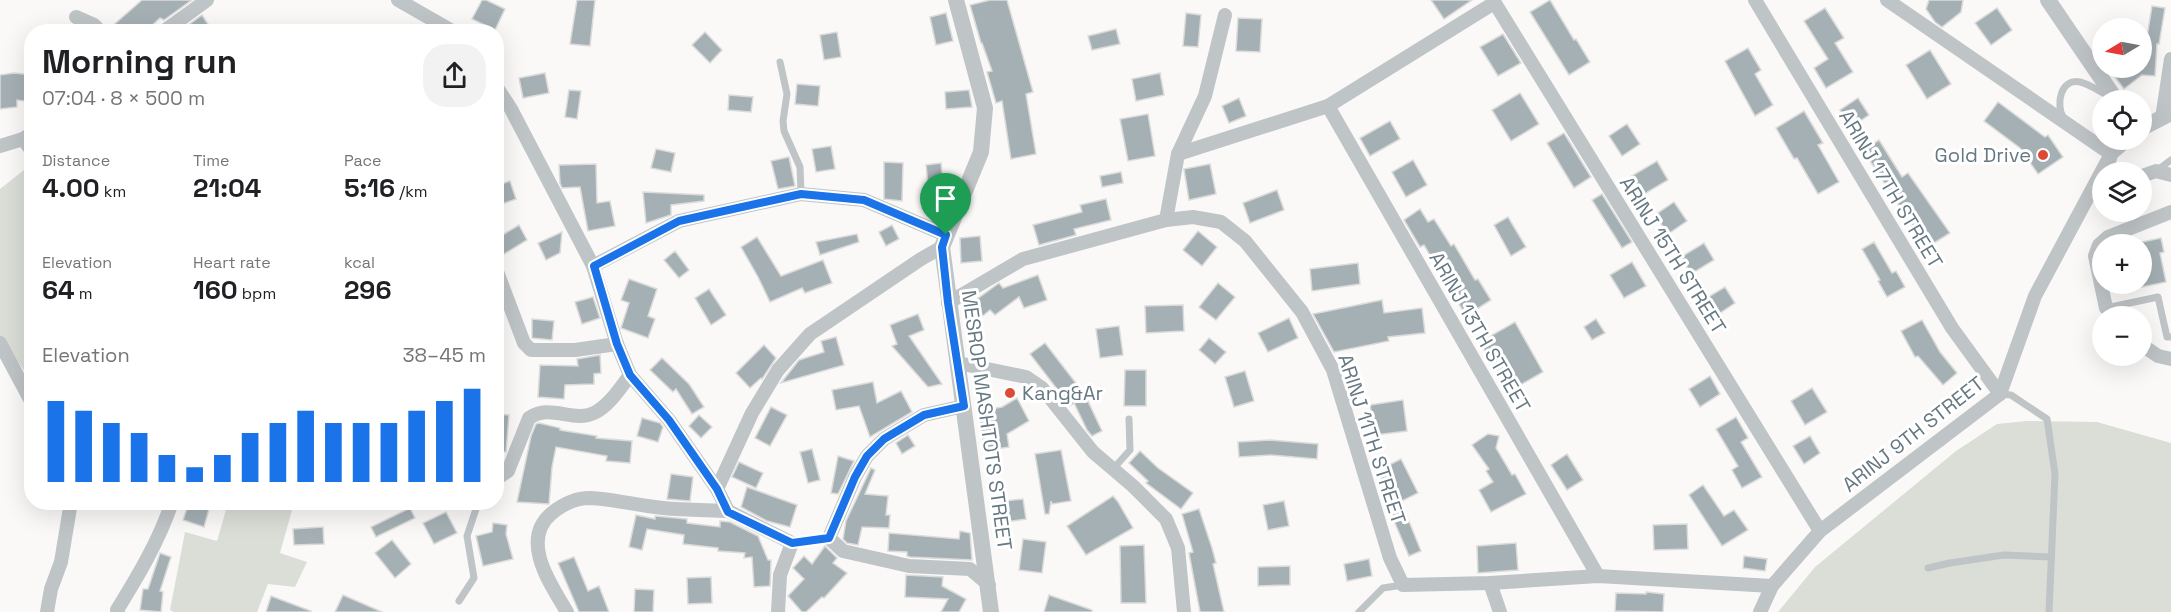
<!DOCTYPE html>
<html lang="en">
<head>
<meta charset="utf-8">
<style>
	:root { --surface:#fff; --page:#f2f2f2; --text:#202124; --muted:#757577; --accent:#1a73e8 }
	body { margin:0; font-family:"Space Grotesk",sans-serif; background:var(--page); color:var(--text); height:100vh; display:flex; flex-direction:column; font-size:22px; white-space:nowrap }
	* { box-sizing:border-box; margin:0 }
	p { font-size:20px; color:var(--muted) }
	.icon { flex:none; width:33px; height:33px; fill:none; stroke:currentColor; stroke-width:2; stroke-linecap:round; stroke-linejoin:round }
	.map { position:relative; flex:1; overflow:hidden }
	.sheet { position:absolute; left:24px; top:24px; width:480px; height:486px; display:flex; flex-direction:column; background:var(--surface); border-radius:24px; box-shadow:0 6px 24px #0002 }
	.sheet>* { flex:none }
	.needle { width:39px; rotate:260deg }
	.buttons { position:absolute; left:2092px; top:18px; display:grid; gap:12px }
	.buttons a { display:grid; place-items:center; width:60px; height:60px; border-radius:50%; background:var(--surface); box-shadow:0 6px 24px #0002; font-size:30px }
	.pin { position:absolute; display:grid; place-items:center; width:51px; height:51px; color:#fff; margin:-62px -26px; border-radius:50% 50% 50% 0; rotate:-45deg; box-shadow:0 0 6px #0007 }
	.pin .icon { rotate:45deg }
	.round { display:grid; place-items:center; flex:none; width:63px; height:63px; border-radius:24px; background:var(--page) }
	.headline { display:flex; align-items:center; justify-content:space-between; height:102px; padding:0 18px }
	h1 { font-size:33px; font-weight:800; line-height:45px }
	.figures { display:grid; grid-template-columns:repeat(3,1fr); gap:9px; height:102px; padding:6px 18px }
	.figures div { display:grid; align-content:center }
	.figures b { font-size:26px; font-weight:800 }
	.figures small { font-size:16px; font-weight:400 }
	.figures p { font-size:16px }
	.chart { height:168px; padding:12px 18px }
	.chart p { display:flex; justify-content:space-between }
	.chart svg { width:100%; height:108px; margin-top:6px; stroke:var(--accent); stroke-width:6 }
	.map>svg:first-child { display:block }
	.green { fill:#daded7 }
	.building { fill:#a5b0b5; stroke:#dbdbda; stroke-width:1.5 }
	.lines { fill:none; stroke-linecap:round; stroke-linejoin:round }
	.service { stroke:#bfc4c7; stroke-width:7 }
	.minor { stroke:#bfc4c7; stroke-width:14 }
	.tertiary { stroke:#bfc4c7; stroke-width:16 }
	.route-casing { stroke:#fff; stroke-width:12 }
	.route { stroke:#1a73e8; stroke-width:8 }
	.poi-dot { fill:#db4b36; stroke:#fff; stroke-width:2 }
	.labels { text-anchor:middle; dominant-baseline:central; stroke-width:6; stroke-linejoin:round; paint-order:stroke }
	.poi-label { font-size:20px; fill:#667881; stroke:#fff; text-anchor:end }
	.street-label { font-size:20px; fill:#667881; stroke:#fff }
</style>
</head>
<body>
<div class="map">
<svg width="2171" height="612" viewBox="0 0 2171 612">
	<rect width="100%" height="100%" fill="#faf9f8"/>
	<!-- green -->
	<g class="green">
		<polygon points="24,170 31,179 31,381 0,335 0,189"/>
		<polygon points="2027,421 2097,422 2171,443 2171,612 1778,612 1815,567 1956,451 1997,424"/>
		<polygon points="228,503 294,503 280,553 307,562 295,587 268,584 257,612 174,612 170,610 185,532 217,541"/>
	</g>
	<!-- building -->
	<g class="building">
		<polygon points="142,0 192,0 164,20 160,18 145,32 110,32 109,29"/>
		<polygon points="482,0 486,0 505,9 495,30 472,19"/>
		<polygon points="577,0 595,0 590,46 570,44"/>
		<polygon points="990,0 1007,0 1033,92 1026,94 1036,154 1011,159 1002,101 996,103 987,72 992,71 982,43 981,43 970,5"/>
		<polygon points="1431,0 1472,0 1444,19"/>
		<polygon points="1550,0 1574,40 1576,39 1590,62 1569,75 1530,12"/>
		<polygon points="1929,0 1963,0 1961,12 1942,27 1935,22 1926,9"/>
		<polygon points="2152,6 2165,8 2159,44 2157,44 2155,76 2142,75 2124,89 2108,68 2142,68"/>
		<polygon points="1825,8 1844,38 1835,43 1853,72 1826,88 1814,68 1828,59 1804,21"/>
		<polygon points="1997,8 2012,30 1991,45 1975,23"/>
		<polygon points="946,13 953,41 936,45 930,17"/>
		<polygon points="1186,13 1201,15 1198,47 1183,46"/>
		<polygon points="202,15 213,32 179,32"/>
		<polygon points="1238,18 1262,19 1260,52 1236,51"/>
		<polygon points="1116,29 1120,44 1092,50 1088,36"/>
		<polygon points="705,32 722,50 710,63 692,45"/>
		<polygon points="837,32 841,57 824,60 820,35"/>
		<polygon points="1503,34 1521,63 1498,76 1480,47"/>
		<polygon points="1748,48 1761,70 1755,74 1773,105 1755,116 1725,61"/>
		<polygon points="1930,50 1951,84 1927,99 1906,65"/>
		<polygon points="14,73 32,75 32,102 17,100 17,107 0,109 0,75"/>
		<polygon points="545,73 549,93 523,98 519,78"/>
		<polygon points="1160,73 1164,95 1136,101 1132,79"/>
		<polygon points="797,84 820,86 818,106 795,104"/>
		<polygon points="569,90 581,91 577,119 565,117"/>
		<polygon points="969,90 972,107 946,109 945,92"/>
		<polygon points="1520,93 1539,124 1511,141 1492,110"/>
		<polygon points="729,95 753,97 751,112 728,110"/>
		<polygon points="1239,98 1246,116 1229,123 1222,106"/>
		<polygon points="1858,98 1869,115 1851,127 1840,110"/>
		<polygon points="1998,102 2045,137 2048,135 2063,157 2038,174 2020,148 1984,121"/>
		<polygon points="1804,111 1823,143 1818,145 1839,182 1818,194 1797,158 1794,159 1776,128"/>
		<polygon points="1148,114 1155,156 1128,161 1120,119"/>
		<polygon points="1390,121 1400,139 1370,156 1360,138"/>
		<polygon points="1627,124 1640,144 1622,156 1609,136"/>
		<polygon points="1564,133 1591,177 1574,188 1547,143"/>
		<polygon points="1879,140 1902,177 1908,173 1950,233 1926,248 1863,150"/>
		<polygon points="831,146 835,169 816,172 812,149"/>
		<polygon points="656,149 675,153 671,172 651,168"/>
		<polygon points="789,157 795,186 778,189 771,161"/>
		<polygon points="1413,160 1427,185 1406,197 1392,172"/>
		<polygon points="1657,161 1668,180 1641,196 1630,177"/>
		<polygon points="884,162 903,163 902,201 884,199"/>
		<polygon points="941,163 944,193 929,195 926,165"/>
		<polygon points="596,164 597,203 610,201 615,226 588,231 580,187 562,188 560,183 559,165"/>
		<polygon points="1210,164 1216,194 1189,200 1184,169"/>
		<polygon points="1121,172 1123,183 1102,187 1100,176"/>
		<polygon points="510,181 516,199 496,206 496,186"/>
		<polygon points="1277,190 1284,210 1250,223 1243,203"/>
		<polygon points="643,192 704,195 704,201 671,205 671,215 646,223"/>
		<polygon points="1602,194 1632,242 1622,248 1592,200"/>
		<polygon points="1106,199 1111,220 1074,229 1076,235 1039,245 1033,225 1082,212 1080,205"/>
		<polygon points="1674,202 1687,221 1668,234 1655,215"/>
		<polygon points="1420,209 1428,222 1434,219 1451,246 1454,244 1475,280 1478,279 1491,300 1466,316 1424,245 1420,247 1404,220"/>
		<polygon points="1508,217 1526,247 1511,256 1494,225"/>
		<polygon points="519,225 527,240 501,256 496,249 496,239"/>
		<polygon points="892,225 899,239 886,246 879,232"/>
		<polygon points="1198,231 1217,247 1202,266 1183,250"/>
		<polygon points="562,232 560,253 546,260 538,243"/>
		<polygon points="857,234 859,242 820,255 816,242"/>
		<polygon points="980,236 982,261 961,263 960,238"/>
		<polygon points="757,237 781,276 823,260 832,283 805,293 802,288 770,302 758,277 741,247"/>
		<polygon points="2161,238 2164,252 2160,253 2166,282 2142,287 2142,242"/>
		<polygon points="1874,242 1892,273 1896,271 1905,287 1887,297 1878,281 1880,280 1862,249"/>
		<polygon points="1704,243 1714,260 1691,274 1681,257"/>
		<polygon points="675,251 689,270 679,278 664,260"/>
		<polygon points="1632,262 1646,286 1624,298 1610,275"/>
		<polygon points="1358,263 1360,284 1312,291 1310,269"/>
		<polygon points="1038,275 1047,300 1024,308 1019,297 995,315 990,310 979,319 969,305 999,283 1003,288"/>
		<polygon points="629,279 657,289 648,316 655,319 648,338 621,328 629,303 621,300"/>
		<polygon points="1218,283 1235,297 1216,320 1199,307"/>
		<polygon points="1725,287 1735,303 1714,317 1703,300"/>
		<polygon points="709,289 726,315 711,325 695,298"/>
		<polygon points="593,297 600,318 582,324 575,302"/>
		<polygon points="1382,300 1384,313 1422,308 1425,333 1388,337 1389,341 1334,352 1313,314"/>
		<polygon points="1183,305 1184,331 1146,333 1145,306"/>
		<polygon points="918,314 924,330 909,336 942,384 928,387 892,346 897,344 890,325"/>
		<polygon points="1289,318 1298,338 1268,352 1258,333"/>
		<polygon points="532,319 554,321 552,340 532,338"/>
		<polygon points="1596,319 1605,333 1592,340 1584,327"/>
		<polygon points="1922,320 1940,352 1957,373 1943,385 1918,356 1915,357 1901,331"/>
		<polygon points="1515,322 1543,372 1508,392 1480,342"/>
		<polygon points="1119,326 1123,355 1100,358 1096,329"/>
		<polygon points="836,337 844,365 781,383 799,360 824,352 821,341"/>
		<polygon points="1209,338 1226,352 1215,364 1199,350"/>
		<polygon points="1045,343 1085,395 1102,431 1092,436 1087,430 1074,403 1070,406 1030,354"/>
		<polygon points="764,345 776,358 762,379 761,378 750,388 736,373"/>
		<polygon points="600,355 601,373 594,374 594,384 565,385 564,399 538,397 540,365 578,366 577,359"/>
		<polygon points="662,358 689,384 704,407 692,414 676,389 673,392 650,370"/>
		<polygon points="1125,370 1146,370 1146,406 1124,406"/>
		<polygon points="1245,371 1254,401 1234,407 1225,377"/>
		<polygon points="1710,376 1720,394 1700,407 1689,389"/>
		<polygon points="873,382 877,403 901,391 912,412 870,437 859,406 836,410 832,390"/>
		<polygon points="1812,388 1827,412 1805,425 1791,401"/>
		<polygon points="1017,398 1029,421 1007,434 1009,447 985,451 978,411 1002,407"/>
		<polygon points="1403,400 1407,431 1375,435 1370,405"/>
		<polygon points="771,407 787,415 770,446 755,438"/>
		<polygon points="496,414 509,415 506,452 496,451"/>
		<polygon points="699,415 712,427 701,438 689,426"/>
		<polygon points="1736,417 1748,438 1741,442 1762,477 1742,488 1732,470 1738,466 1716,429"/>
		<polygon points="642,418 660,423 663,427 658,442 637,436"/>
		<polygon points="539,423 560,428 560,430 597,436 596,438 632,441 630,463 606,461 607,456 556,447 552,467 549,504 517,502 531,436 536,424"/>
		<polygon points="1488,434 1499,436 1496,448 1512,475 1515,474 1526,494 1491,512 1479,490 1493,482 1486,471 1489,469 1472,445"/>
		<polygon points="908,435 915,446 902,454 896,443"/>
		<polygon points="1810,436 1820,453 1804,464 1793,446"/>
		<polygon points="1270,440 1318,444 1317,459 1271,455 1239,457 1238,442"/>
		<polygon points="812,449 820,480 808,483 800,452"/>
		<polygon points="1061,450 1071,501 1052,504 1051,501 1049,514 1045,514 1035,454"/>
		<polygon points="1140,451 1158,468 1193,493 1181,509 1146,483 1148,481 1129,463"/>
		<polygon points="1567,454 1583,480 1567,490 1551,465"/>
		<polygon points="838,456 854,461 838,494 831,493"/>
		<polygon points="1401,459 1418,493 1394,505 1377,471"/>
		<polygon points="739,462 763,473 756,488 732,477"/>
		<polygon points="871,468 875,470 865,494 888,496 886,515 890,515 889,528 862,527 858,545 847,543 843,539 846,521"/>
		<polygon points="671,474 693,477 690,501 667,499"/>
		<polygon points="1703,485 1724,516 1734,510 1748,530 1722,546 1689,495"/>
		<polygon points="747,487 797,505 790,527 767,521 741,507"/>
		<polygon points="1113,496 1118,502 1133,528 1086,555 1067,526"/>
		<polygon points="1023,499 1026,519 998,523 996,502"/>
		<polygon points="1284,501 1289,526 1268,530 1263,505"/>
		<polygon points="189,502 211,502 204,527 183,520"/>
		<polygon points="410,508 415,518 376,537 371,527"/>
		<polygon points="1199,509 1212,548 1216,563 1213,564 1224,612 1200,612 1189,553 1193,552 1182,514"/>
		<polygon points="1404,509 1421,551 1409,556 1391,514"/>
		<polygon points="446,512 457,533 434,544 423,523"/>
		<polygon points="636,515 655,519 655,516 687,519 687,523 720,527 720,521 730,522 758,536 768,560 771,560 770,586 754,587 752,557 744,558 745,553 718,551 718,548 683,544 684,535 647,529 642,550 629,547"/>
		<polygon points="493,523 507,525 506,534 513,559 483,566 476,536 492,532"/>
		<polygon points="1687,524 1688,549 1654,550 1653,525"/>
		<polygon points="323,527 324,544 294,545 293,529"/>
		<polygon points="960,531 970,533 972,560 910,557 907,556 907,552 888,551 889,533 959,539"/>
		<polygon points="1023,539 1046,542 1042,573 1019,570"/>
		<polygon points="392,540 411,564 395,578 375,553"/>
		<polygon points="1516,543 1518,570 1478,573 1477,546"/>
		<polygon points="1144,545 1146,603 1121,603 1120,546"/>
		<polygon points="825,546 837,558 833,563 847,573 824,598 822,597 806,612 802,612 788,596 804,579 793,568 804,556 812,564"/>
		<polygon points="160,553 171,557 160,591 163,592 161,612 140,610 143,589 148,589"/>
		<polygon points="1744,556 1767,559 1765,571 1743,568"/>
		<polygon points="574,557 588,591 599,586 609,612 579,612 558,563"/>
		<polygon points="1369,559 1372,576 1347,581 1344,564"/>
		<polygon points="1290,566 1290,585 1258,586 1258,567"/>
		<polygon points="906,575 943,577 942,586 966,599 959,612 941,612 948,599 905,597"/>
		<polygon points="711,577 712,603 688,604 687,578"/>
		<polygon points="635,589 654,590 653,612 634,612"/>
		<polygon points="1646,592 1664,594 1663,612 1615,611 1616,593 1646,594"/>
		<polygon points="343,595 382,612 335,612"/>
		<polygon points="1049,595 1092,610 1092,612 1044,612"/>
		<polygon points="271,596 311,611 310,612 266,612"/>
	</g>
	<g class="lines">
		<!-- service -->
		<g class="service">
			<polyline points="780,62 787,94 783,121 784,131 800,167 801,194"/>
			<path d="M2063,117C2056,105 2060,78 2080,82C2089,84 2099,91 2107,95"/>
			<polyline points="2156,171 2171,160"/>
			<polyline points="2106,308 2158,297 2167,337 2171,337"/>
			<polyline points="2000,394 2011,395 2047,419 2055,474 2049,612"/>
			<polyline points="1113,469 1130,450 1129,419"/>
			<polyline points="792,543 829,538"/>
			<polyline points="1928,568 1950,563 2004,555 2051,557"/>
			<polyline points="459,601 474,578 467,536 477,506 480,502"/>
			<polyline points="1359,612 1383,588 1403,585"/>
		</g>
		<!-- minor -->
		<g class="minor">
			<polyline points="398,0 454,32"/>
			<polyline points="1493,0 1820,531"/>
			<polyline points="1755,0 1952,328 2000,394"/>
			<polyline points="1887,0 2111,154 2109,162"/>
			<polyline points="76,17 94,25 101,32"/>
			<polyline points="163,32 207,0"/>
			<polyline points="496,86 511,109 593,266 617,344 630,375 669,420 717,489 728,511 792,543 780,575 778,612"/>
			<polyline points="1328,106 1598,576"/>
			<polyline points="2162,118 2171,59"/>
			<polyline points="32,133 23,139 32,151"/>
			<polyline points="0,146 23,139"/>
			<polyline points="1178,154 1328,106 1494,3"/>
			<polyline points="2142,176 2156,171 2171,175"/>
			<polyline points="1166,220 1178,154 1205,96 1225,15"/>
			<polyline points="593,266 679,221 801,194 864,200 946,235"/>
			<polyline points="496,269 524,343 531,350 575,350 617,344"/>
			<polyline points="948,303 1023,259 1166,220 1193,217 1221,222 1245,241 1302,312 1333,370 1390,558 1403,585 1490,583 1598,576 1772,586"/>
			<polyline points="2113,316 2106,308 2095,256 2099,245 2108,237 2171,212"/>
			<polyline points="0,343 32,403"/>
			<polyline points="2142,345 2158,356 2171,359"/>
			<polyline points="958,363 1026,377 1042,388 1093,452 1133,486 1166,519 1178,548 1184,612"/>
			<polyline points="964,406 924,415 884,439 867,456 855,477 829,538 843,551 909,566 970,569 989,585"/>
			<path d="M496,479L508,471L529,418C550,403 573,423 594,413C609,406 621,387 630,375"/>
			<polyline points="717,489 752,413 778,370 810,334 921,259 942,247"/>
			<polyline points="1490,583 1500,612"/>
			<polyline points="47,612 51,589 61,562 71,502"/>
			<path d="M118,612L117,610C138,576 159,541 172,502"/>
			<path d="M567,612C551,585 519,540 552,513C563,504 576,498 590,498C614,499 639,506 663,508C685,510 707,510 728,511"/>
			<polyline points="1760,612 1772,586 1820,531 2000,394 2035,296 2111,154 2127,140"/>
		</g>
		<!-- tertiary -->
		<g class="tertiary">
			<polyline points="956,0 985,108 981,152 942,247 991,612"/>
			<polyline points="2048,0 2116,100"/>
			<polyline points="2142,128 2171,113"/>
		</g>
	</g>
	<g class="lines">
		<defs>
			<polygon id="route" points="801,194 864,200 946,235 942,247 948,303 964,406 924,415 884,439 867,456 855,477 829,538 792,543 728,512 717,489 669,420 630,375 617,344 594,266 679,221"/>
		</defs>
		<!-- route casing -->
		<use href="#route" class="route-casing"/>
		<!-- route -->
		<use href="#route" class="route"/>
	</g>
	<!-- markers -->
	<g class="poi-dot">
		<circle cx="2043" cy="155" r="6"/>
		<circle cx="1010" cy="393" r="6"/>
	</g>
	<g class="labels">
		<!-- poi labels -->
		<g class="poi-label">
			<text x="2031" y="155">Gold Drive</text>
			<text x="1022" y="393" text-anchor="start">Kang&amp;Ar</text>
		</g>
		<!-- street labels -->
		<g class="street-label">
			<text transform="translate(1891 189) rotate(59)">ARINJ 17TH STREET</text>
			<text transform="translate(1673 255) rotate(58)">ARINJ 15TH STREET</text>
			<text transform="translate(1480 332) rotate(60)">ARINJ 13TH STREET</text>
			<text transform="translate(987 420) rotate(82)">MESROP MASHTOTS STREET</text>
			<text transform="translate(1913 434) rotate(-38)">ARINJ 9TH STREET</text>
			<text transform="translate(1372 439) rotate(72)">ARINJ 11TH STREET</text>
		</g>
	</g>
</svg>
<div class="buttons">
<a><svg class="needle" viewBox="-14 -14 28 28"><path d="M0-13l5 13h-10z" fill="#e53935"/><path d="M0 13l5-13h-10z" fill="#757577"/></svg></a>
<a><svg class="icon" aria-label="locate" viewBox="0 0 24 24"><circle cx="12" cy="12" r="6"/><path d="M12 2v4M12 18v4M2 12h4M18 12h4"/></svg></a>
<a><svg class="icon" aria-label="layers" viewBox="0 0 24 24"><path d="M12 4l9 5-9 5-9-5zM3 14l9 5 9-5"/></svg></a>
<a>+</a>
<a>−</a>
</div>
<div class="pin" style="left:946px;top:235px;background:#1e9e55"><svg class="icon" aria-label="arrive" viewBox="0 0 24 24"><path d="M6 21V4h12l-3 4 3 4H6"/></svg></div>
<section class="sheet">
<div class="headline"><div><h1>Morning run</h1><p>07:04 · 8 × 500 m</p></div><a class="round"><svg class="icon" aria-label="share" viewBox="0 0 24 24"><path d="M12 15V3M7 8l5-5 5 5M5 13v7h14v-7"/></svg></a></div>
<div class="figures">
<div><p>Distance</p><b>4.00<small> km</small></b></div>
<div><p>Time</p><b>21:04</b></div>
<div><p>Pace</p><b>5:16<small> /km</small></b></div>
</div>
<div class="figures">
<div><p>Elevation</p><b>64<small> m</small></b></div>
<div><p>Heart rate</p><b>160<small> bpm</small></b></div>
<div><p>kcal</p><b>296</b></div>
</div>
<div class="chart"><p><span>Elevation</span>38–45 m</p>
<svg viewBox="0 0 160 44" preserveAspectRatio="none"><path d="M5 44V11M15 44V15M25 44V20M35 44V24M45 44V33M55 44V38M65 44V33M75 44V24M85 44V20M95 44V15M105 44V20M115 44V20M125 44V20M135 44V15M145 44V11M155 44V6"/></svg>
</div>
</section>
</div>
</body>
</html>
